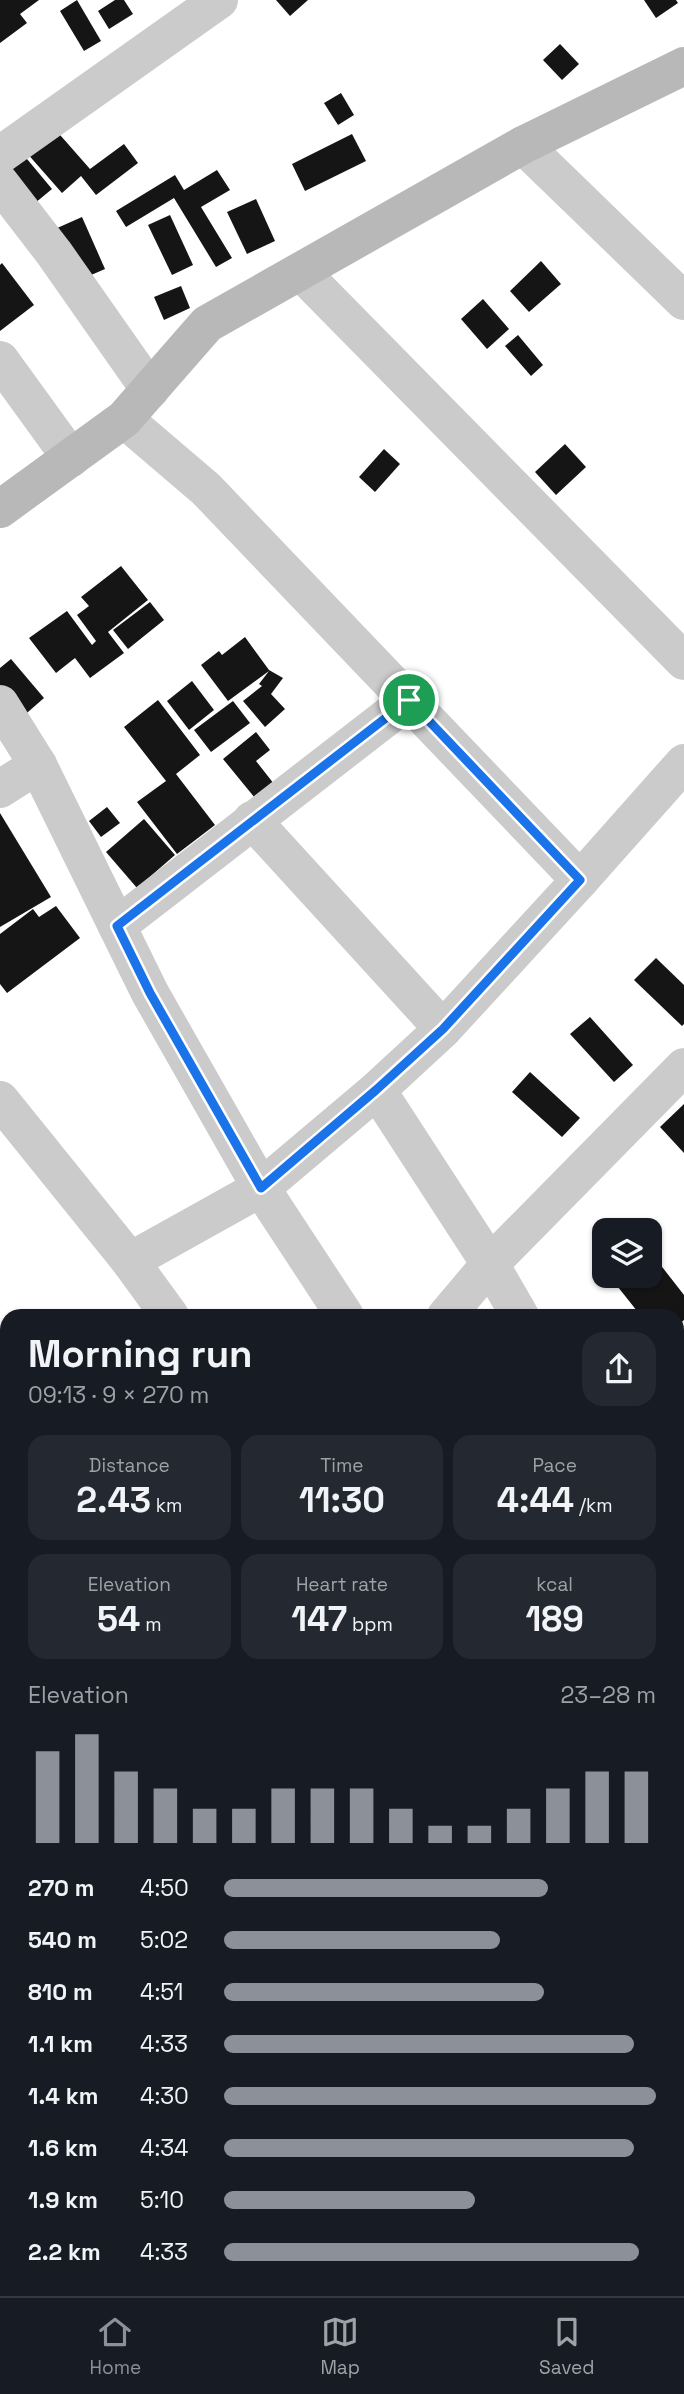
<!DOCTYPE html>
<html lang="en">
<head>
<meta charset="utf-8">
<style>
	:root { --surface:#171b24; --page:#242831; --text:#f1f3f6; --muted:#9ea1a6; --line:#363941; --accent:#8c9099 }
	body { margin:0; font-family:"Space Grotesk",sans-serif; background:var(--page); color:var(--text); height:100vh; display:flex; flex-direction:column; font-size:26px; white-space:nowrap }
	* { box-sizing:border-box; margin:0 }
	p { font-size:23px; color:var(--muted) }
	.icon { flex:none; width:38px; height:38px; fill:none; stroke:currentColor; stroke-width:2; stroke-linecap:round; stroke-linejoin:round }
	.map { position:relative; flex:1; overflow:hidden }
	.sheet { position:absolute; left:0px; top:1309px; width:684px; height:987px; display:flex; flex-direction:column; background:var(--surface); border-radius:21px 21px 0 0; box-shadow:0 2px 5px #0004 }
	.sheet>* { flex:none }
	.controls { position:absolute; left:592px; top:1218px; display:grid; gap:14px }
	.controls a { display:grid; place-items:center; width:70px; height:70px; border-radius:14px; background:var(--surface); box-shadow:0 2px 5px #0004; font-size:35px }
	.pin { position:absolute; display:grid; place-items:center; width:60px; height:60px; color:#fff; margin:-30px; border:4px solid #fff; border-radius:50%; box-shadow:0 2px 7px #0007 }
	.round { display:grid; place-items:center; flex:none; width:74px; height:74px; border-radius:21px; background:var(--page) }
	.head { display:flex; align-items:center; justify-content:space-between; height:119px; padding:0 28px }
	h1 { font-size:38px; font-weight:800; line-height:52px }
	.figures { display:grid; grid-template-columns:repeat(3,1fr); gap:10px; height:119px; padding:7px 28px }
	.figures div { display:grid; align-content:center; border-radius:18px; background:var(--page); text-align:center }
	.figures b { font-size:35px; font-weight:800 }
	.figures small { font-size:19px; font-weight:400 }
	.figures p { font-size:19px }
	.chart { height:196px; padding:14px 28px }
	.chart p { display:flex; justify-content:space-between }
	.chart svg { width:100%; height:126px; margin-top:7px; stroke:var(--accent); stroke-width:6 }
	ul { padding:0 28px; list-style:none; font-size:23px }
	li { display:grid; grid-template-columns:112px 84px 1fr; align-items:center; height:52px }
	li i { height:18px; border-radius:9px; background:var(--accent) }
	.tab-bar { display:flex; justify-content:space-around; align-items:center; height:98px; border-top:2px solid var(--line); background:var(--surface); font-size:19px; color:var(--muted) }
	.tab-bar a { display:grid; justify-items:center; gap:4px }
	.tab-bar .selected { color:var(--accent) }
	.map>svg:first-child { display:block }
	.building { fill:#151515 }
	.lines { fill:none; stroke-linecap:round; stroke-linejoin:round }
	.street { stroke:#cbcbcb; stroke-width:38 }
	.secondary { stroke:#b8b8b8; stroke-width:38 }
	.route-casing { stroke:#fff; stroke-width:14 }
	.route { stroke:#1a73e8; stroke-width:9 }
</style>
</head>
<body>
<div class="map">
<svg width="684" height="2296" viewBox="0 0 684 2296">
	<rect width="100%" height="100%" fill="#fff"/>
	<!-- building -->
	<g class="building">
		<polygon points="0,0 39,0 20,14 27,23 0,43"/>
		<polygon points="77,0 101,41 84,51 60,11"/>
		<polygon points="115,0 124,0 133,14 109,29 98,11"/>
		<polygon points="276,0 308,0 290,16"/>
		<polygon points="644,0 676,0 678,3 656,18"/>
		<polygon points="560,44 579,64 562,80 543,60"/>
		<polygon points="341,93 354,115 338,125 324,103"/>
		<polygon points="39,111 90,169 124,144 138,163 96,195 81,176 62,193 11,135"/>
		<polygon points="352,134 366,161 305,191 292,164"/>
		<polygon points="7,135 52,189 23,213 0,186"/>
		<polygon points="217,170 230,190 201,207 232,258 216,267 174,198 126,227 116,211 175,175 184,190"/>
		<polygon points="256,199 275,241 247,254 227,212"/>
		<polygon points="170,215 193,265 172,275 148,225"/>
		<polygon points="82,217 105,269 68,285 46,233"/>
		<polygon points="541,261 561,284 529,312 510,291"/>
		<polygon points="2,263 34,305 0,331 0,265"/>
		<polygon points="181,286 190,308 164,320 154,297"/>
		<polygon points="483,299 509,329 487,349 461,319"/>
		<polygon points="518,335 543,365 531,376 505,346"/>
		<polygon points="565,444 586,467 556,495 535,472"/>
		<polygon points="384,449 400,464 375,492 359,477"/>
		<polygon points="121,566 148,600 108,632 124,653 90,678 75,658 56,673 29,638 67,611 92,645 96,641 77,615 89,606 81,597"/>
		<polygon points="150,602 164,620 128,649 113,630"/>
		<polygon points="245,637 269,670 283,678 271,694 285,709 265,727 243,701 262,686 259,684 269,671 228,701 201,665 219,651 222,655"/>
		<polygon points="11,659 44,698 20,719 0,696 0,668"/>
		<polygon points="192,681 214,710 189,730 167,701"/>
		<polygon points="158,700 200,755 176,774 215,825 177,854 137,802 166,781 124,727"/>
		<polygon points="233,701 250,723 211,752 194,730"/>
		<polygon points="256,732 270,750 256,761 278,789 260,804 223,759"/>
		<polygon points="107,807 120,823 101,837 89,821"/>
		<polygon points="0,813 51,897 0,927"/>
		<polygon points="144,819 175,855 137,888 106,852"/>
		<polygon points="56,906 80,938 7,993 0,984 0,934 33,909 39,917"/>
		<polygon points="656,958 684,985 684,1024 682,1026 634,980"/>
		<polygon points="590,1017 633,1065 614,1082 570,1034"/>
		<polygon points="530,1072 580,1118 562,1137 512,1092"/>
		<polygon points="684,1104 684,1153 660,1127"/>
		<polygon points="652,1254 684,1295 684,1320 677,1326 677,1316 641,1316 614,1282 623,1276 649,1276 649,1256"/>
		<polygon points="684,1759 684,1793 677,1786 677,1766"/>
	</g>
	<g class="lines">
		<!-- street -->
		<g class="street">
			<polyline points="523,145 684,301"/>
			<polyline points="0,155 219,0"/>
			<polyline points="0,183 54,253 150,390"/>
			<polyline points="301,272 684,661"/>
			<polyline points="0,360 71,458"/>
			<polyline points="124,419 206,489 580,880"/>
			<polyline points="0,704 38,765 150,993 261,1188 345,1316"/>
			<polyline points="0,789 38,765"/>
			<polyline points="252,820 443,1029"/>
			<polyline points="117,926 409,700"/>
			<polyline points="377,1090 490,1264 520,1316"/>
			<polyline points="0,1100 130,1261 170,1316"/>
			<polyline points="130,1261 261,1188 377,1090 443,1029 580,880 684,763"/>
			<polyline points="446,1316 490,1264 684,1067"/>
			<polyline points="677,1388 684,1381"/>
			<polyline points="677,1571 684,1581"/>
			<polyline points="677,1726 684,1719"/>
		</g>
		<!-- secondary -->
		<polyline class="secondary" points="0,509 124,419 207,324 523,145 684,66"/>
	</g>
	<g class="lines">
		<defs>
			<polygon id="route" points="409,700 580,880 443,1029 376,1090 261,1188 150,993 117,926"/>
		</defs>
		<!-- route casing -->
		<use href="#route" class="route-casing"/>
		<!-- route -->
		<use href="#route" class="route"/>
	</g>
</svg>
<div class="controls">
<a><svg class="icon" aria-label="layers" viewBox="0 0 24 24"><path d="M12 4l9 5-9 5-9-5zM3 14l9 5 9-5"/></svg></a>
</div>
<div class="pin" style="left:409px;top:700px;background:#1e9e55"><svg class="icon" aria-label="arrive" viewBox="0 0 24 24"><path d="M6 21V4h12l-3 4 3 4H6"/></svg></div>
<section class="sheet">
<div class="head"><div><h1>Morning run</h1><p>09:13 · 9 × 270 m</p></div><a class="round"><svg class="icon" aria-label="share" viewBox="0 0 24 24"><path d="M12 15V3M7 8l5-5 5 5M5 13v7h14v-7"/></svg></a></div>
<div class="figures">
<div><p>Distance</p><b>2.43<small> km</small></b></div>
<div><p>Time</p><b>11:30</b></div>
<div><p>Pace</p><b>4:44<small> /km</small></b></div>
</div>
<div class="figures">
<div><p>Elevation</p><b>54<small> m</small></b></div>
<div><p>Heart rate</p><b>147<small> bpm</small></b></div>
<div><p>kcal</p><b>189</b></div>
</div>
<div class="chart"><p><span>Elevation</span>23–28 m</p>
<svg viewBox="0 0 160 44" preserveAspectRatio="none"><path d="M5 44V12M15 44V6M25 44V19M35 44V25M45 44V32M55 44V32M65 44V25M75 44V25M85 44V25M95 44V32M105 44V38M115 44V38M125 44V32M135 44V25M145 44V19M155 44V19"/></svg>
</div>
<ul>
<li><b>270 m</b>4:50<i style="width:75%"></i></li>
<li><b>540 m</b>5:02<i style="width:64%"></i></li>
<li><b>810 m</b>4:51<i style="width:74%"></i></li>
<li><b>1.1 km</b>4:33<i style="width:95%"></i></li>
<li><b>1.4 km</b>4:30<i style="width:100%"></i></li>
<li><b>1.6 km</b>4:34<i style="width:95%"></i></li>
<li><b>1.9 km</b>5:10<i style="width:58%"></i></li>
<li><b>2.2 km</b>4:33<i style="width:96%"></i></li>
</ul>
</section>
</div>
<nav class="tab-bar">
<a class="selected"><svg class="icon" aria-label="home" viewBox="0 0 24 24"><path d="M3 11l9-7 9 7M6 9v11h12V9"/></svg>Home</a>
<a><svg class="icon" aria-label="map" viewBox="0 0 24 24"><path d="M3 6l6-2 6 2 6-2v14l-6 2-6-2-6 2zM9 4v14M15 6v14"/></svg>Map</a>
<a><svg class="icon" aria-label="saved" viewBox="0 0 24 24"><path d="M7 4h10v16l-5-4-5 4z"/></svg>Saved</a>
</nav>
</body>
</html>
